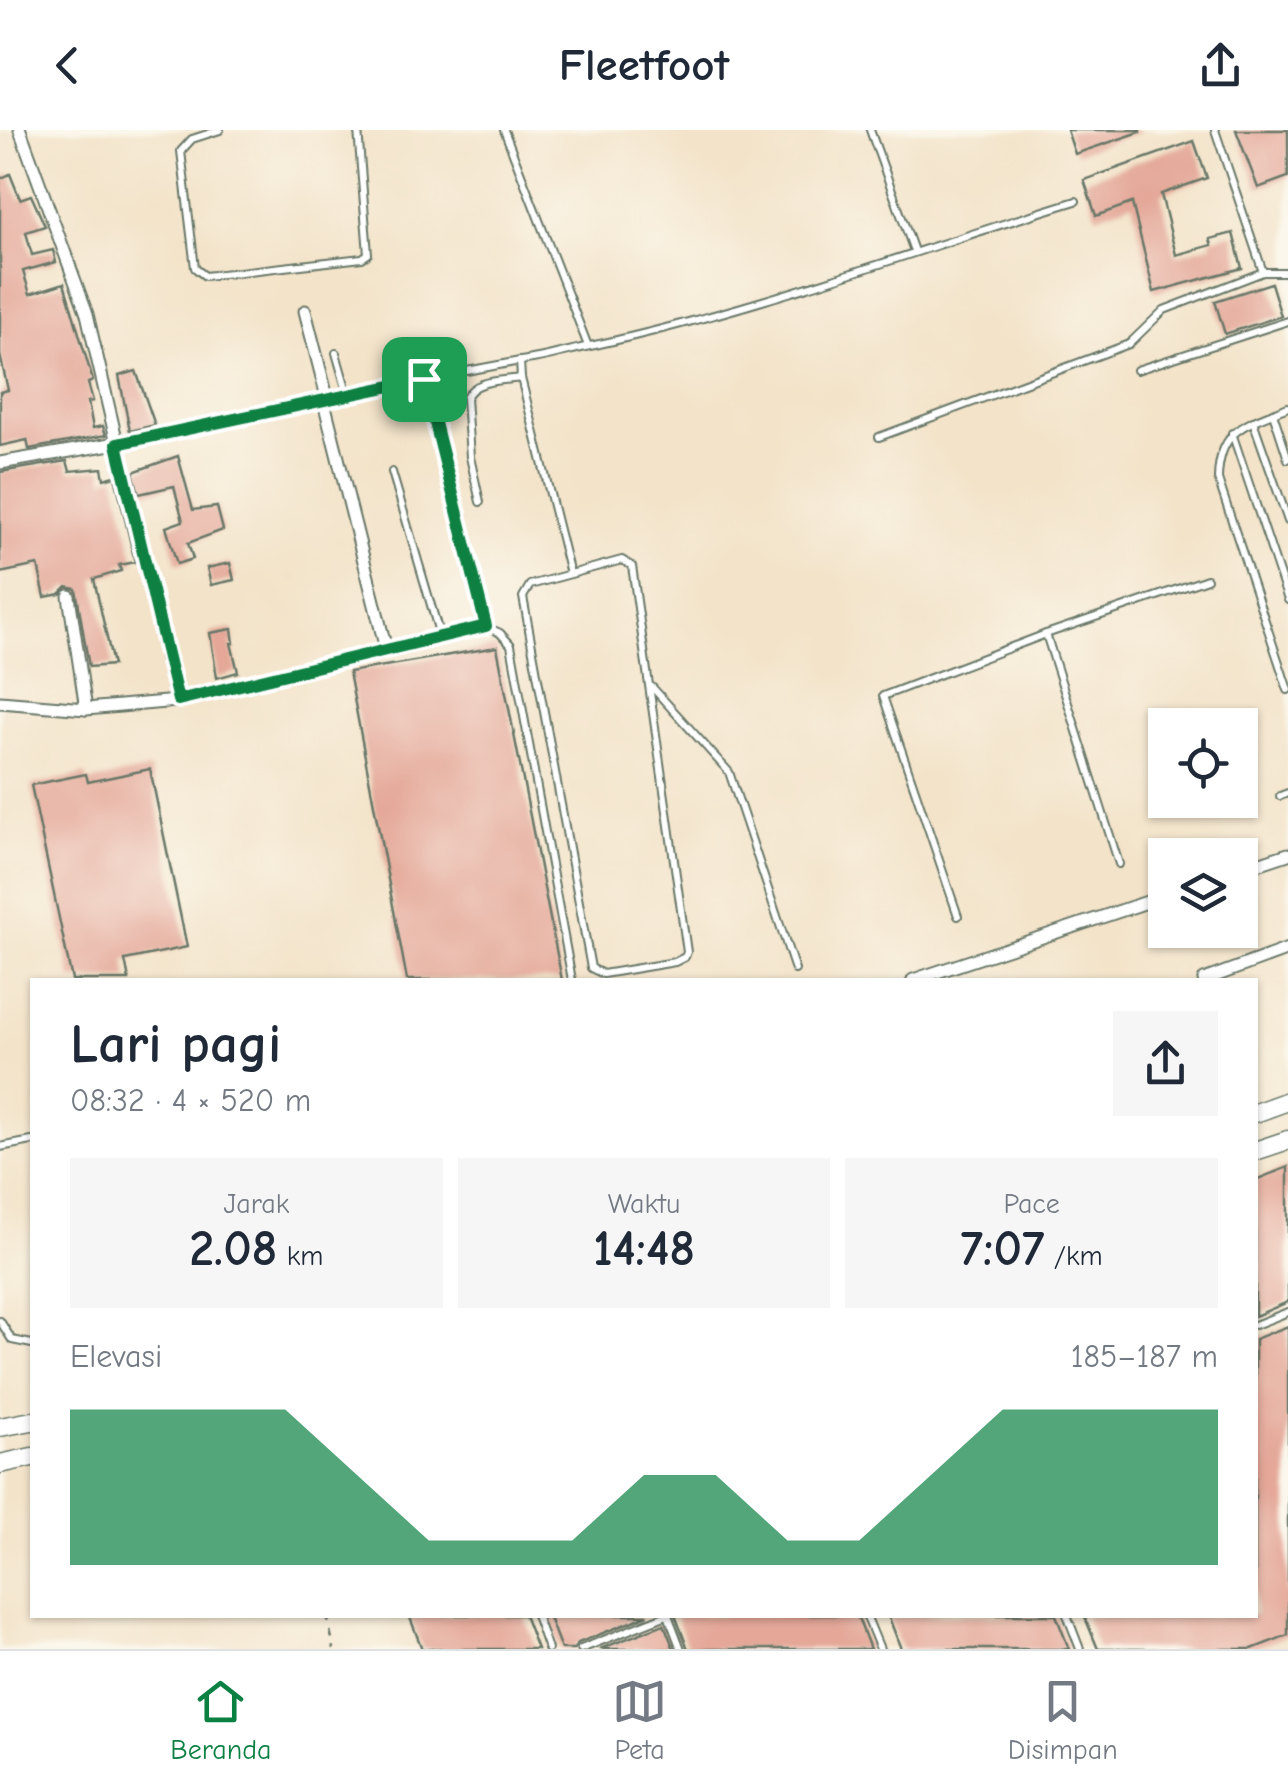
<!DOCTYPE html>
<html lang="id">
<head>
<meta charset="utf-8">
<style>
	:root { --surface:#fff; --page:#f6f6f7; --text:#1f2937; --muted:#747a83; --line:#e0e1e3; --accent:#0b8043 }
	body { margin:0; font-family:"Comic Neue",sans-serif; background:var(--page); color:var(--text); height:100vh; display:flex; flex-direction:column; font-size:38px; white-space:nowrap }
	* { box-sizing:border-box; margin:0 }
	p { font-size:32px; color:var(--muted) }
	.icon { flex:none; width:55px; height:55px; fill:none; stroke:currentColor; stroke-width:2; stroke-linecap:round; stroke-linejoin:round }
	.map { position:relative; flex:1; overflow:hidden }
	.side { position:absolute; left:30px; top:848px; width:1228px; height:640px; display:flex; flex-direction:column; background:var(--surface); border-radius:0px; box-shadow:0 2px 8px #0004 }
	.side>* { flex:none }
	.controls { position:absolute; left:1148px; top:578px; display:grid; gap:20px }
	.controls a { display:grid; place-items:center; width:110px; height:110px; border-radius:0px; background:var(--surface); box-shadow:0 2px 8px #0004; font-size:50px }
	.pin { position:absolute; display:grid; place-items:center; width:85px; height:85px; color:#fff; margin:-42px; border-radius:20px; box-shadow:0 5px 15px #0006 }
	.round { display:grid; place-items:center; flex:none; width:105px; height:105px; border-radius:0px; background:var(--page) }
	.overview { display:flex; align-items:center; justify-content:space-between; height:170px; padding:0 40px }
	h1 { font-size:55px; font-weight:800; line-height:75px }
	.stats { display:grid; grid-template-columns:repeat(3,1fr); gap:15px; height:170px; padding:10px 40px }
	.stats div { display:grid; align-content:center; border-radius:0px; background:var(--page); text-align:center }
	.stats b { font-size:50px; font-weight:800 }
	.stats small { font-size:28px; font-weight:400 }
	.stats p { font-size:28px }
	.chart { height:280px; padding:20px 40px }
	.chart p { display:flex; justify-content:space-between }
	.chart svg { width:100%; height:180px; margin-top:10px; fill:var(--accent); opacity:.7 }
	header { display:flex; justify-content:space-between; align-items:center; height:130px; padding:0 40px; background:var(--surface); font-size:45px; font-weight:800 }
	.dock { display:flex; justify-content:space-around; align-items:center; height:140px; border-top:2px solid var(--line); background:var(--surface); font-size:28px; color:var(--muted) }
	.dock a { display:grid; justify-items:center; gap:5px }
	.dock .selected { color:var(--accent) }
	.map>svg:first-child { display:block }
	.building { fill:#e4a798 }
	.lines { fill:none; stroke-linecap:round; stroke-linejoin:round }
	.service-casing { stroke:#697768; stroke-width:10 }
	.minor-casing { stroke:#697768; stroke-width:15 }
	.secondary-casing { stroke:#697768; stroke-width:21 }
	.path { stroke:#697768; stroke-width:2.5; stroke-dasharray:8 8; stroke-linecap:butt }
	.service { stroke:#fff; stroke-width:6 }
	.minor { stroke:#fff; stroke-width:11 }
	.secondary { stroke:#fff; stroke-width:18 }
	.route-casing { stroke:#fff; stroke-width:20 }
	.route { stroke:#0b8043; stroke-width:12 }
</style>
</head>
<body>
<header><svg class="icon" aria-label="back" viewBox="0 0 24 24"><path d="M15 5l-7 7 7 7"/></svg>Fleetfoot<svg class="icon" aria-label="share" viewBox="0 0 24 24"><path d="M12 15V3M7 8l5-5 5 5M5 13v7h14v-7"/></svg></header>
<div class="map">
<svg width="1288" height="1519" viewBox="0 0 1288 1519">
	<rect width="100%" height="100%" fill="#fbf7ec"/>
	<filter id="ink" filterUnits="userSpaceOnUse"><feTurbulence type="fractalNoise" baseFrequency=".01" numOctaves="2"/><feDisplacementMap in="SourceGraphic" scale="20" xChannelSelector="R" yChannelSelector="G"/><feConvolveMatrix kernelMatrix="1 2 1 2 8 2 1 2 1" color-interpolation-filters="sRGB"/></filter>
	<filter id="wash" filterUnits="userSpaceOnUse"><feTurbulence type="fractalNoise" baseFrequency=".0048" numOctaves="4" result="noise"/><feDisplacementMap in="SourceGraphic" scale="40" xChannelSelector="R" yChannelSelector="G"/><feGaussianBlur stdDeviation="2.25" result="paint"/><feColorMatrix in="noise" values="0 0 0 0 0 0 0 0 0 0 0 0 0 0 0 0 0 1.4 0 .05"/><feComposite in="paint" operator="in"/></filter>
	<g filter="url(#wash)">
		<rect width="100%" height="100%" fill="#f3e3c9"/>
		<g id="blocks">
			<!-- building -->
			<g class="building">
				<polygon points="1067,0 1140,0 1140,2 1075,24"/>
				<polygon points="1236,0 1288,0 1288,47 1258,58"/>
				<polygon points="1194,11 1207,48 1161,64 1176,125 1212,115 1210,109 1233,103 1242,138 1154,162 1132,73 1096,86 1084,50"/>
				<polygon points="10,44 20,69 31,65 45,96 26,102 32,125 53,120 56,132 23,141 30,164 64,153 93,251 88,253 93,271 88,272 93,298 103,296 106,305 29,319 27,310 0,316 0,262 8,260 0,225 0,49"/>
				<polygon points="1271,153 1281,186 1225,204 1215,171"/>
				<polygon points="136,241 155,295 130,301 119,246"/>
				<polygon points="178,326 193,380 217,377 223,400 188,413 193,429 177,434 166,397 183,391 174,356 139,364 133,342"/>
				<polygon points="67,331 70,341 102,338 104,349 115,346 135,432 119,435 121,441 94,449 113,535 89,537 76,459 67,457 60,464 45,467 38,435 0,443 0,342"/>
				<polygon points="230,433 234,450 211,455 207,438"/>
				<polygon points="232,499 234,513 231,513 238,542 217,548 210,503"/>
				<polygon points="497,517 562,850 407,850 349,542"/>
				<polygon points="150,639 187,817 125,830 129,850 72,850 31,655 86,644 88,652"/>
				<polygon points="1288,1037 1288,1172 1255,1186 1255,1050"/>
				<polygon points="1288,1196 1288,1505 1252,1519 1098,1519 1084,1485 1255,1485 1255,1209"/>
				<polygon points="409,1485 524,1485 537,1519 422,1519"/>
				<polygon points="548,1485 648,1485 578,1513 574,1519 561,1519"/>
				<polygon points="675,1485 857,1485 870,1519 688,1519"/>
				<polygon points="888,1485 1056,1485 1069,1519 901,1519"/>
				<polygon points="664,1494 674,1519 600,1519"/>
			</g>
		</g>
	</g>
	<g filter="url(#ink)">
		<use href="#blocks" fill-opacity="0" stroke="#697768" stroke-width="2.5"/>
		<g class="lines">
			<defs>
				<g id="service">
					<polyline points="220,0 192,9 181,21 195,138 205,146 362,128 368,124 358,0"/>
					<polyline points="504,0 588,216"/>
					<polyline points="870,0 914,121"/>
					<polyline points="1215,0 1263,142 1288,142"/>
					<polyline points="336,223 348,265"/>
					<polyline points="1137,240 1288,191"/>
					<polyline points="424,249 520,231"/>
					<path d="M1288,277C1247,294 1219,298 1218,349L1288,560"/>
					<polyline points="1273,283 1288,329"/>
					<polyline points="1253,291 1288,391"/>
					<polyline points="1232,303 1288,470"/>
					<polyline points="879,307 1129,214 1164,180 1263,142"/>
					<polyline points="392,342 440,506"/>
					<path d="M480,372L470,327L466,268C474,249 502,251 521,248"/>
					<polygon points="622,430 632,436 687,822 685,827 675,832 603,844 591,838 523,467 530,455"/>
					<path d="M570,444L521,248L520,231C545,228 570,220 595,215C759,179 916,120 1076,71"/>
					<polyline points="487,497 500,503 511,515 572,850"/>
					<polyline points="652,557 729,642 795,840"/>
					<polyline points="1280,666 1288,663"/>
					<polyline points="1119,734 1046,504 1207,449"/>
					<polyline points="958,786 883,566 1046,504"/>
					<polyline points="0,1017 32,1011"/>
					<polyline points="0,1191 12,1210 32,1214"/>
					<polyline points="1255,1195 1288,1182"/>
					<polyline points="536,1485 548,1519"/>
					<polyline points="668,1485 681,1519"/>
					<polyline points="866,1485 880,1519"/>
					<polyline points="1067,1485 1080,1519"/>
					<polyline points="581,1519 667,1485"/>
				</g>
				<g id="minor">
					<polyline points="20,0 87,184 177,571"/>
					<polyline points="305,181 328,271"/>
					<polyline points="324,272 386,519"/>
					<polyline points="0,333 117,313 424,249 486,496 177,571 86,579 0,572"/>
					<polyline points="69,466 86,579"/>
					<polyline points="1240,740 1288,724"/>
					<polyline points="913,850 1165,766"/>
					<polyline points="1204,850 1288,819"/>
				</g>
				<g id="secondary">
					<polyline points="1255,983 1288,971"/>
					<polyline points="1255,1021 1288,1010"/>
					<polyline points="0,1297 32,1291"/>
					<polyline points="0,1334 32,1327"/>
				</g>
			</defs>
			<!-- service casing -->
			<use href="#service" class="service-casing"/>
			<!-- minor casing -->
			<use href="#minor" class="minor-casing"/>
			<!-- secondary casing -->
			<use href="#secondary" class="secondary-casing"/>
			<!-- path -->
			<polyline class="path" points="327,1485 334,1519"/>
			<!-- service -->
			<use href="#service" class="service"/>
			<!-- minor -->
			<use href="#minor" class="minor"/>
			<!-- secondary -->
			<use href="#secondary" class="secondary"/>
		</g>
	</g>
	<g class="lines" filter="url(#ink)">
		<defs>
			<polygon id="route" points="424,249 486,496 178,570 117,314"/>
		</defs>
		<!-- route casing -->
		<use href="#route" class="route-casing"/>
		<!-- route -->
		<use href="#route" class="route"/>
	</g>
</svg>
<div class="controls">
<a><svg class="icon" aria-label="locate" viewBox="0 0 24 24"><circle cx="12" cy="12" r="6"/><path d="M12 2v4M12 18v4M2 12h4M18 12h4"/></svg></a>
<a><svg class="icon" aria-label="layers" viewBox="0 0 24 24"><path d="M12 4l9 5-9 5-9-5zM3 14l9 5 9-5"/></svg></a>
</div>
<div class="pin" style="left:424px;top:249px;background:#1e9e55"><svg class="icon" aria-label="arrive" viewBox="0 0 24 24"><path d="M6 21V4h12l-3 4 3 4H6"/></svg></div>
<section class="side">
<div class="overview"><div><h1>Lari pagi</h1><p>08:32 · 4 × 520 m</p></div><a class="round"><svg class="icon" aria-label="share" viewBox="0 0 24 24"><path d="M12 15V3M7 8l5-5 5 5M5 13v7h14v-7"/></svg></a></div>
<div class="stats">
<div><p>Jarak</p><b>2.08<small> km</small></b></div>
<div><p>Waktu</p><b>14:48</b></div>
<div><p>Pace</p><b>7:07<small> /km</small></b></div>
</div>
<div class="chart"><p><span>Elevasi</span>185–187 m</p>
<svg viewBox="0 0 160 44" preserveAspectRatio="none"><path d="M0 44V6L10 6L20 6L30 6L40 22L50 38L60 38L70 38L80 22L90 22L100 38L110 38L120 22L130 6L140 6L150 6L160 6V44z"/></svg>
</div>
</section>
</div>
<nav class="dock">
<a class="selected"><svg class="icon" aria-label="home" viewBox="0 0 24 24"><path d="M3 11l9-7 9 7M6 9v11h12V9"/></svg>Beranda</a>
<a><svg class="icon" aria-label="map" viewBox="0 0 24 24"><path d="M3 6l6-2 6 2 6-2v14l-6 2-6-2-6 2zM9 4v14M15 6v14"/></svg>Peta</a>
<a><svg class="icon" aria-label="saved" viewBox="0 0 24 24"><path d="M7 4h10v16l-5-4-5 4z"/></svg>Disimpan</a>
</nav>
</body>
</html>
